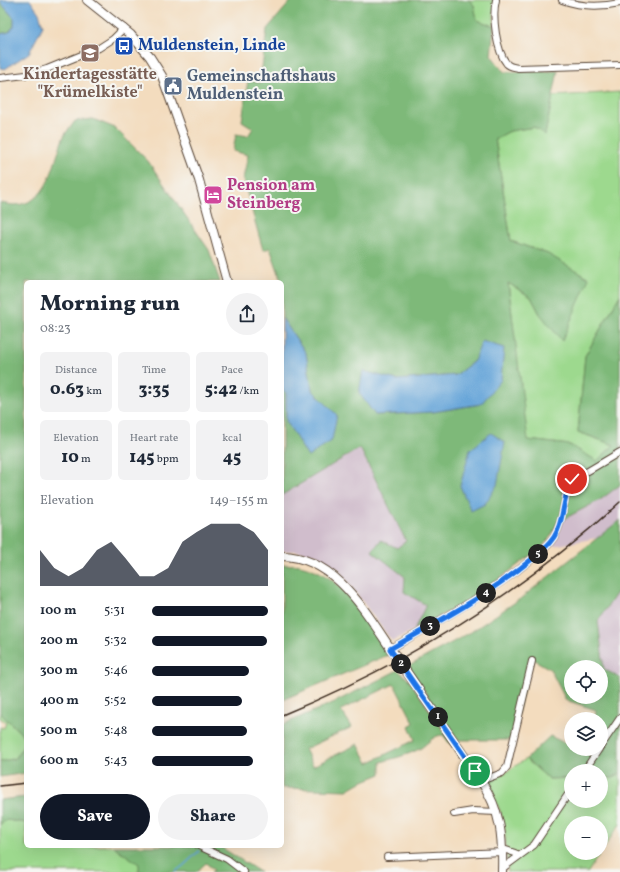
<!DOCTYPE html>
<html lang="en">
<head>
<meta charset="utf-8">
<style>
	:root { --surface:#fff; --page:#f2f2f3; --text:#1f2937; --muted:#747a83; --accent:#111827 }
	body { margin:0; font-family:Vollkorn,serif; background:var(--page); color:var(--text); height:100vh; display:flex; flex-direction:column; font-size:15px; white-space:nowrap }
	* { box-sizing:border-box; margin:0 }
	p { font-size:13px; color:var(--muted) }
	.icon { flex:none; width:22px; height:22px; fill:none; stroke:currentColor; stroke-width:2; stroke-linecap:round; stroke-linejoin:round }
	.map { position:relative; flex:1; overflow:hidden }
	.panel { position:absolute; left:24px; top:280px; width:260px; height:568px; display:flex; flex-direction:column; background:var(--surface); border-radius:6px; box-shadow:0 4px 16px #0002 }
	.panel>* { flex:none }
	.controls { position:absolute; left:564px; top:660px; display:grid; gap:8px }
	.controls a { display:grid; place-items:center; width:44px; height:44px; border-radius:50%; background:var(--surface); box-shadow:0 4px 16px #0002; font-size:20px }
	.pin { position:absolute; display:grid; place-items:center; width:34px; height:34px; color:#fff; margin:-17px; border:2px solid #fff; border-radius:50%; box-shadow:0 1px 4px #0007 }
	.km { position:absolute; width:20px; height:20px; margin:-10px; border-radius:50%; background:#222; color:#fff; font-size:11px; line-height:20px; text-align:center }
	.round { display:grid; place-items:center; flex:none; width:42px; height:42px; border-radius:21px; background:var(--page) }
	.overview { display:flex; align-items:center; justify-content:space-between; height:68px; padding:0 16px }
	h1 { font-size:22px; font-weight:800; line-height:30px }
	.figures { display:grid; grid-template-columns:repeat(3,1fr); gap:6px; height:68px; padding:4px 16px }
	.figures div { display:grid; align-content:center; border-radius:6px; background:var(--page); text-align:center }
	.figures b { font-size:17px; font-weight:800 }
	.figures small { font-size:11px; font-weight:400 }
	.figures p { font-size:11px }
	.chart { height:112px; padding:8px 16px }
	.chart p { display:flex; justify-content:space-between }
	.chart svg { width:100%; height:72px; margin-top:4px; fill:var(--accent); opacity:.7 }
	.primary-button { display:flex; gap:8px; margin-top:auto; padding:8px 16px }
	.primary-button a { flex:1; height:46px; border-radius:24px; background:var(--accent); color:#fff; font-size:16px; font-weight:800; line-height:46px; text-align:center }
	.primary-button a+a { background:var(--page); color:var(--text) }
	ul { padding:0 16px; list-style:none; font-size:13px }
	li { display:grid; grid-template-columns:64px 48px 1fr; align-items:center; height:30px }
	li i { height:10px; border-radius:5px; background:var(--accent) }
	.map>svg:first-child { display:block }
	.industrial { fill:#d0bdcc }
	.green { fill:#9dd98e; stroke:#6c8256 }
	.forest { fill:#7eb979; stroke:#5c724c; fill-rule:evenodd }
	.water { fill:#67a6d9; stroke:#51687c }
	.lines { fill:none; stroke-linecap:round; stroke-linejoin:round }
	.stream { stroke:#67a6d9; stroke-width:1.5 }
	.minor-casing { stroke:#574536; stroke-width:8 }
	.major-casing { stroke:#574536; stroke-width:10 }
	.minor { stroke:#fff; stroke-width:6 }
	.major { stroke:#fff; stroke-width:8 }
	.rail { stroke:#3b2a1e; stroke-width:1.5 }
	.major-bridge-casing { stroke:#574536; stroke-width:10; stroke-linecap:butt }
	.major-bridge { stroke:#fff; stroke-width:8 }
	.route-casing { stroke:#fff; stroke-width:8 }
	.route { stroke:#1a73e8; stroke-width:5 }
	.labels { text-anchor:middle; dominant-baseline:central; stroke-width:4; stroke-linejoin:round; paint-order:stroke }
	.transit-label { font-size:16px; font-weight:bold; fill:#164399; stroke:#f6f6f2; text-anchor:start }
	.education-label { font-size:16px; font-weight:bold; fill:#785e54; stroke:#f6f6f2 }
	.service-label { font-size:16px; font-weight:bold; fill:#4e5e75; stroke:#f6f6f2; text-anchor:start }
	.hotel-label { font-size:16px; font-weight:bold; fill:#b23c85; stroke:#f6f6f2; text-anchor:start }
</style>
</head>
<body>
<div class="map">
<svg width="620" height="872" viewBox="0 0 620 872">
	<rect width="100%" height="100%" fill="#f6f6f2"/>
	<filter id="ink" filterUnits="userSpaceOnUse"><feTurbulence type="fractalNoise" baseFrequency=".025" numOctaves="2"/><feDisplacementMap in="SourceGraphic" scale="8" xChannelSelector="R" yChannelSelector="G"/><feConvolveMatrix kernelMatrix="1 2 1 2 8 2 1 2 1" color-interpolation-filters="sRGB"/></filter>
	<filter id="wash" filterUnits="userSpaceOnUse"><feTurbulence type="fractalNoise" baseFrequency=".012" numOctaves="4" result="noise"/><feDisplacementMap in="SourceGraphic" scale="16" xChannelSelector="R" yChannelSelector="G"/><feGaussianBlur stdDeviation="0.9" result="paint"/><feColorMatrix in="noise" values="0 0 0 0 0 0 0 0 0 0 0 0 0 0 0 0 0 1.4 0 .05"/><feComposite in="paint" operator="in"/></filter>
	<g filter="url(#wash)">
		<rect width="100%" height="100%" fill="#f3dcbe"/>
		<!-- industrial -->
		<g class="industrial">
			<polygon points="360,448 406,541 397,548 373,551 405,577 404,592 426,605 414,630 393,641 391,640 338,569 317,555 296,551 282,551 282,495"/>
			<polygon points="620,485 620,520 597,538 553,546 560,530 563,520 600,500"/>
			<polygon points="620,588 620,678 604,670 598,621"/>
		</g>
		<!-- green -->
		<g class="green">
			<polygon points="469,0 494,0 494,26 477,20 474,5"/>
			<polygon points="620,92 620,295 585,356 578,432 614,445 597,461 570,445 527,440 508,283 531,297 540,314 548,254 511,241 495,138 510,131 534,127 545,134 553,96"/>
			<polygon points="0,713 26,738 26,741 16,758 0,762 0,727 4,728 6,722 0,718"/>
			<polygon points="526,759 549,779 571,778 571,801 601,801 601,778 613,778 620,773 620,824 601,852 601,823 571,823 571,853 600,853 588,872 508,872 504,823 500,811 486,781 506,772"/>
			<polygon points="7,820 26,823 26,846 49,846 51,848 57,846 113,846 140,864 139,872 0,872 0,824"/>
		</g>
		<!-- forest -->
		<g class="forest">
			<path d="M292,0H469L474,5L477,20L494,26L491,55L504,72L558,71L545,135L534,127L510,131L495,139L511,241L548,254L589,278L562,341L540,314L531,297L508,283L528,440L570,445L597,461L614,445L578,432L585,356L620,295V485L600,500L558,522L551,536L542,547L475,597L414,630L426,605L404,592L405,577L372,551L381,540L397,548L406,541L360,448L282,495V389L286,393V421L337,415L312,390L306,353L282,318V282L270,248L263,250L243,179L248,155L233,151L236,134L248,136L253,128L242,121L248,80L260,83L267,29ZM474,361L481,404L433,412L375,415L363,372L397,380L456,375Z"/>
			<polygon points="0,2 14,18 14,26 9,32 0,34"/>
			<path d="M93,119L115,128L148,161L209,250L220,282H26V738L0,713V203C7,204 15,206 22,204C51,198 54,159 64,136C67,130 72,126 75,121Z"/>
			<path d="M620,520V588L598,621L604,669L620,678V773L613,778H601V771H571V778L549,779L526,759L550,736L571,746V749H577L591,756L592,749H601V719H595L596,710L566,700L550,669L531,658L511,740H458L417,680L409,666L471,632L520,599ZM571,667H601V697H571Z"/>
			<path d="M282,565C288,565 295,564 300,565C342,575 360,611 383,643V648L388,655L282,700Z"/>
			<path d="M398,670L409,680L452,743L450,744L443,735C434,735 428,743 421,748C409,755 395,758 381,762V774L359,783L347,790L282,788V725L337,701ZM394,684L414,723L409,726L415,740L368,763L358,744L313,766L305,749L352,727L341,710Z"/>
			<polygon points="26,741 26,773 0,777 0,762 16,758"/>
			<polygon points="26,797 26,823 7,820 0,824 0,800"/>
			<polygon points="113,846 219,846 260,872 211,872 214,870 206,863 196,872 139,872 139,864"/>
		</g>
		<!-- water -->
		<g class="water">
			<polygon points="0,0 30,0 39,13 43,26 29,53 5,69 0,68 0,34 9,32 14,26 14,18 0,2"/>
			<polygon points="282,318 306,353 312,390 337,415 332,440 308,457 286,421 286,393 282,389"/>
			<polygon points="482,341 504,348 501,380 481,404 433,412 375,415 359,393 363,371 397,380 456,375 474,361"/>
			<polygon points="491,433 505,442 497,485 485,504 471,511 460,486 470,450"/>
		</g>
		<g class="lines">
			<!-- stream -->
			<polyline class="stream" points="175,872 184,865 199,851"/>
		</g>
	</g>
	<g filter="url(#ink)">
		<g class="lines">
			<defs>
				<g id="minor">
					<path d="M496,0C492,16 496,51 507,64C510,67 514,67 518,68L620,65"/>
					<path d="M562,0C581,7 601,7 620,3"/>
					<polyline points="0,78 26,75 47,69 99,48 113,39 124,28"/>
					<path d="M390,649C434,624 477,600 518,570C530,560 545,551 554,537C565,520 562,497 572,479L576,475L588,471L620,452"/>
					<polyline points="601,746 620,718"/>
					<polyline points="584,771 599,749"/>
					<polyline points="481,781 502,773 507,767 532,661"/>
					<polyline points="454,814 473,811 497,812"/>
					<polyline points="199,846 227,859 244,872"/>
					<polyline points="503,849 515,853 518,856"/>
					<polyline points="387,857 503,852"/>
					<polyline points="503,868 534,845 571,790"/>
				</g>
				<g id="major">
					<polyline points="87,0 131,35 150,57 162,76 199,180 227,282"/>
					<path d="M282,556C337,557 367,615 395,655"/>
					<path d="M404,668L481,781C501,811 503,837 502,872"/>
				</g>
			</defs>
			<!-- minor casing -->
			<use href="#minor" class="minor-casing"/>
			<!-- major casing -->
			<use href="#major" class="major-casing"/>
			<!-- minor -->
			<use href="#minor" class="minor"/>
			<!-- major -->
			<use href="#major" class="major"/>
			<!-- rail -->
			<g class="rail">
				<path d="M282,715C406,664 521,593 620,502"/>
				<polyline points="0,786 26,783"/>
			</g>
			<defs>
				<polyline id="major-bridge" points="395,655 404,668"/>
			</defs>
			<!-- major-bridge casing -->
			<use href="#major-bridge" class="major-bridge-casing"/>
			<!-- major-bridge -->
			<use href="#major-bridge" class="major-bridge"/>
		</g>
	</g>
	<g class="lines" filter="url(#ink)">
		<defs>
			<path id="route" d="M475,771L390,649C434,624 477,601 518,570C530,560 545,551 554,537C565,520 562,497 572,479"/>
		</defs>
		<!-- route casing -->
		<use href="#route" class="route-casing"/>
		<!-- route -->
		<use href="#route" class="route"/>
	</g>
	<!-- icons -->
	<defs>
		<symbol id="bus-square" viewBox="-11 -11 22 22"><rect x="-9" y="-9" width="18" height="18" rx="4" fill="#1a4fb4" stroke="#f6f6f2"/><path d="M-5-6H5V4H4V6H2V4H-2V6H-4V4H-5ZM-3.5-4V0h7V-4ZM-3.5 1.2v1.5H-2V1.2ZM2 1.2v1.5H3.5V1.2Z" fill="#fff"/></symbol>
		<symbol id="school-square" viewBox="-11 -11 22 22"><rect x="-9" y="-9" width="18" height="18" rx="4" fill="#8d6e63" stroke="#f6f6f2"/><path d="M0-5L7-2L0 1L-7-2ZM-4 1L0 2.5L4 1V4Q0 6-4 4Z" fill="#fff"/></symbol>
		<symbol id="civic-square" viewBox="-11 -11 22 22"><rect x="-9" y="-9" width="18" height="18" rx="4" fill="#5c6f8a" stroke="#f6f6f2"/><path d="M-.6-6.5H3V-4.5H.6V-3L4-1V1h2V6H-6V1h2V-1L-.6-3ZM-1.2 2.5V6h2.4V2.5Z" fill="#fff"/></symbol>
		<symbol id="hotel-square" viewBox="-11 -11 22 22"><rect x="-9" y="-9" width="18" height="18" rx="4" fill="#d1479c" stroke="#f6f6f2"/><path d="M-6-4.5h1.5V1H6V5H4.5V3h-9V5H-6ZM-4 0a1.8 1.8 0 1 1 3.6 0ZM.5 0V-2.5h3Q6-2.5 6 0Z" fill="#fff"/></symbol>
	</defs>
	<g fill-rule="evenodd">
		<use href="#bus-square" x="113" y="35" width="22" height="22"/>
		<use href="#school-square" x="79" y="42" width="22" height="22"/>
		<use href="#civic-square" x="162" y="75" width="22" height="22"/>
		<use href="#hotel-square" x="202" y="184" width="22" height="22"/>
	</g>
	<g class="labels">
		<!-- transit labels -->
		<g class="transit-label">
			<text x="138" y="46">Muldenstein, Linde</text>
		</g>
		<!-- education labels -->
		<g class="education-label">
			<text x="90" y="75">Kindertagesstätte<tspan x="90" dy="18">"Krümelkiste"</tspan></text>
		</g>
		<!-- service labels -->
		<g class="service-label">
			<text x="187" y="77">Gemeinschaftshaus<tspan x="187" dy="18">Muldenstein</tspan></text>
		</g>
		<!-- hotel labels -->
		<g class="hotel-label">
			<text x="227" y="186">Pension am<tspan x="227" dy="18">Steinberg</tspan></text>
		</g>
	</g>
</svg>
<div class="controls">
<a><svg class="icon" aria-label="locate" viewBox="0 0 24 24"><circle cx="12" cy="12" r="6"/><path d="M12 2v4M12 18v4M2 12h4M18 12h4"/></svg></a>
<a><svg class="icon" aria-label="layers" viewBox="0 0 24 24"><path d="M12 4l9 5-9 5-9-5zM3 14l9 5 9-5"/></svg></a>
<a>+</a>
<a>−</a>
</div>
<div class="pin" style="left:475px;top:771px;background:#1e9e55"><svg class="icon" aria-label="arrive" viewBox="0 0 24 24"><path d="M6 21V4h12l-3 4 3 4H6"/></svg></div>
<div class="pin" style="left:572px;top:479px;background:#d93025"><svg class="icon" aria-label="check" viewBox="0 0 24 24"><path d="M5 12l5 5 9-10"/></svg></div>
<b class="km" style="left:438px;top:717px">1</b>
<b class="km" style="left:401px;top:664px">2</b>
<b class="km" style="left:430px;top:626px">3</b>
<b class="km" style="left:486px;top:593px">4</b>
<b class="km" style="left:538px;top:554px">5</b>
<section class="panel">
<div class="overview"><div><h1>Morning run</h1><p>08:23</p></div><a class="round"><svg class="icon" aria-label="share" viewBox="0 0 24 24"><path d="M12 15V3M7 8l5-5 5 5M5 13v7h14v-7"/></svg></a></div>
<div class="figures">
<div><p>Distance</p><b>0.63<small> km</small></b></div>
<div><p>Time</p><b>3:35</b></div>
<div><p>Pace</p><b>5:42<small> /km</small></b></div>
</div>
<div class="figures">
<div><p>Elevation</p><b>10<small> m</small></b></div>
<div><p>Heart rate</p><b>145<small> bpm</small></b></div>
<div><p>kcal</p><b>45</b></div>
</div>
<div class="chart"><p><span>Elevation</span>149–155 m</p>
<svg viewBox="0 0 160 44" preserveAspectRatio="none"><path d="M0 44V22L10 33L20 38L30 33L40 22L50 17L60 27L70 38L80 38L90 33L100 17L110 11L120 6L130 6L140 6L150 11L160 22V44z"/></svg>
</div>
<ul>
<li><b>100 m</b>5:31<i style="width:100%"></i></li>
<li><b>200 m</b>5:32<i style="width:99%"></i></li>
<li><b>300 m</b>5:46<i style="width:84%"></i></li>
<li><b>400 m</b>5:52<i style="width:78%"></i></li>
<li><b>500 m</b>5:48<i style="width:82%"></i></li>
<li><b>600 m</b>5:43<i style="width:87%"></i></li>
</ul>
<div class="primary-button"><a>Save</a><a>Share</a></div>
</section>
</div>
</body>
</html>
